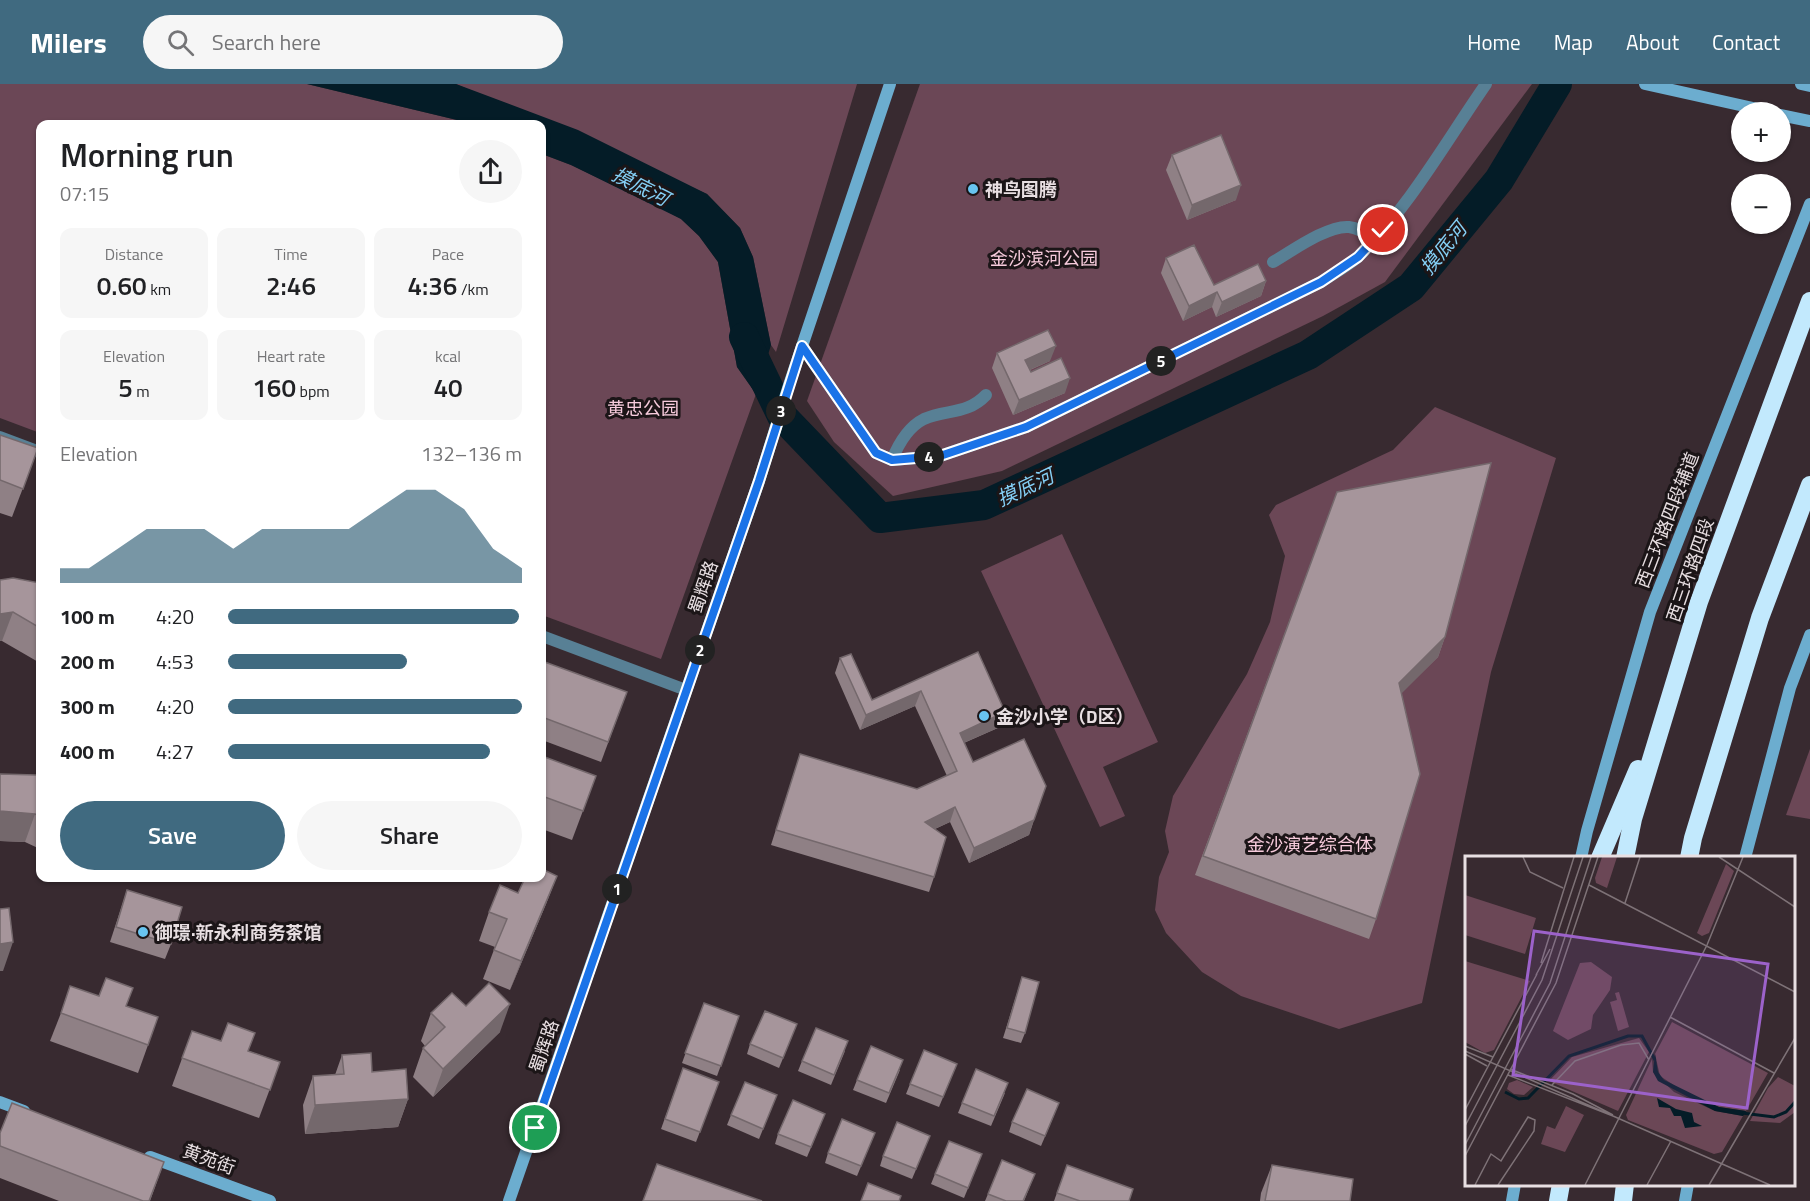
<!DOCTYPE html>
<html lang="en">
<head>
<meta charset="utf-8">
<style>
	:root { --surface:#fff; --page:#f6f6f6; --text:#202124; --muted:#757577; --accent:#406a80 }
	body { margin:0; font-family:"Titillium Web","Noto Sans SC",sans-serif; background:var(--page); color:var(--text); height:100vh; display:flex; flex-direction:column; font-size:22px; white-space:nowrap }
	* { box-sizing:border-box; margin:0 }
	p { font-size:20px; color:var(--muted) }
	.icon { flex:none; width:33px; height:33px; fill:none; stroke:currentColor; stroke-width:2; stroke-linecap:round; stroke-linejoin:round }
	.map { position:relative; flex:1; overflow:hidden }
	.details { position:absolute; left:36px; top:36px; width:510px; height:762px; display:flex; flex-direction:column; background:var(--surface); border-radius:12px; box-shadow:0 2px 4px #0004 }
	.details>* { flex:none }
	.fabs { position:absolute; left:1731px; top:18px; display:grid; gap:12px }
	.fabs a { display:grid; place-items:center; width:60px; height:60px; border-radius:50%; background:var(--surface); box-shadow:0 2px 4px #0004; font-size:30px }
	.pin { position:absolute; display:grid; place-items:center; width:51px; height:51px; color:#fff; margin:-26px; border:3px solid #fff; border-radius:50%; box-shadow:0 2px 6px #0007 }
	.km { position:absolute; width:30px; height:30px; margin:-15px; border-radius:50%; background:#222; color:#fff; font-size:16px; line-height:30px; text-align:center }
	.round { display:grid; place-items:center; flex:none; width:63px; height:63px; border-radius:32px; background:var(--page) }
	.head { display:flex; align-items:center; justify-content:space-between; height:102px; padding:0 24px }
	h1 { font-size:33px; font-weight:600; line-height:45px }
	.stats { display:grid; grid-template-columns:repeat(3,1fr); gap:9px; height:102px; padding:6px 24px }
	.stats div { display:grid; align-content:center; border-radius:12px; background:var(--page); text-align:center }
	.stats b { font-size:26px; font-weight:600 }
	.stats small { font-size:16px; font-weight:400 }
	.stats p { font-size:16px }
	.chart { height:168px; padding:12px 24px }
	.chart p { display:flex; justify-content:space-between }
	.chart svg { width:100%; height:108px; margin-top:6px; fill:var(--accent); opacity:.7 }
	.primary-button { display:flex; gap:12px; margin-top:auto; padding:12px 24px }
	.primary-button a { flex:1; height:69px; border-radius:36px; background:var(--accent); color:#fff; font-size:24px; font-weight:600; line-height:69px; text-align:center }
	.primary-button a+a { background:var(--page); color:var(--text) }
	ul { padding:0 24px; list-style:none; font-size:20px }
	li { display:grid; grid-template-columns:96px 72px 1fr; align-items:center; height:45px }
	li i { height:15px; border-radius:8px; background:var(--accent) }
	header { display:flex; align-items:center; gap:36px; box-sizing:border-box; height:84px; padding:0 30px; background:var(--accent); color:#fff }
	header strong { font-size:28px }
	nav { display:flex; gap:33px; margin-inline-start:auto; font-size:21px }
	.search { width:420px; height:54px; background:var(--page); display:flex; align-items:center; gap:15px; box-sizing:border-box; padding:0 21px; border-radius:33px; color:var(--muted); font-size:22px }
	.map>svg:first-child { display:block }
	.green { fill:#6b4756 }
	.water { fill:#041c27 }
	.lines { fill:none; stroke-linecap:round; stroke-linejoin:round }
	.river { stroke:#041c27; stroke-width:30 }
	.street { stroke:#588095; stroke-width:12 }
	.secondary { stroke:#6cadcf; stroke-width:12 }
	.highway { stroke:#c2e9fd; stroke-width:18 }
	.wall { fill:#8f8085 }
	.shaded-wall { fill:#74686c }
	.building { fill:#a6959b; stroke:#74686c; stroke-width:1.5 }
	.route-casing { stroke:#fff; stroke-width:12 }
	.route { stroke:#1a73e8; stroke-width:8 }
	.poi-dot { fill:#68c4f0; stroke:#1b1517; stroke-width:2 }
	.labels { text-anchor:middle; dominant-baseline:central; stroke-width:6; stroke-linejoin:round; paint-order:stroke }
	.poi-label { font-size:18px; font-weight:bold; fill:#e8dfe2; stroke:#1b1517; text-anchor:start }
	.park-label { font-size:18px; fill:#f7cbdc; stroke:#1b1517 }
	.street-label { font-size:18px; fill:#e8dfe2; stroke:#1b1517 }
	.water-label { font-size:20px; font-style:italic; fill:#84cff5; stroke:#1b1517 }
	.inset-river { fill:none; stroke:#041c27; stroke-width:3 }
	.inset-road { fill:none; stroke:#7e7277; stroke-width:1.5 }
	.view { fill:#9c62ca; fill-opacity:0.15; stroke:#9c62ca; stroke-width:3 }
	.inset-edge { fill:none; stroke:#e8dfe2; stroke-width:3 }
</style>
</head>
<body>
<header>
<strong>Milers</strong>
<div class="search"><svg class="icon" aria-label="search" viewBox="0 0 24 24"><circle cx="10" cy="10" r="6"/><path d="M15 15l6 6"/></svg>Search here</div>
<nav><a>Home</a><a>Map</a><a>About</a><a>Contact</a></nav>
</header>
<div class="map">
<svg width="1810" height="1117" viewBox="0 0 1810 1117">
	<rect width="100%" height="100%" fill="#382a30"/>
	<!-- green -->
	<g class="green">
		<polygon points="0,0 307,0 457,36 469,40 40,40 40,349 0,334"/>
		<polygon points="456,0 857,0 776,268 771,261 753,173 740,144 707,110"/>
		<polygon points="920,0 1532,0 1385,198 1323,232 1002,387 893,412 834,358 807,317"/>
		<polygon points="542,70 571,81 661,124 681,135 699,152 718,178 737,283 756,310 661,575 542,531"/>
		<polygon points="1435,323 1556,374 1491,588 1422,919 1339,945 1241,912 1202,888 1166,849 1155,826 1159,793 1169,768 1165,747 1173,712 1247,590 1270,538 1285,472 1269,431 1276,421 1393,366"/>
		<polygon points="1062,450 1158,658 1103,683 1125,732 1100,743 981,487"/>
		<polygon points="1810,665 1810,735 1786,731"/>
	</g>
	<!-- water -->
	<polygon class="water" points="307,0 456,0 578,46 707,110 740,144 753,173 771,261 756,310 737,283 718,178 699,152 681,135 571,81 542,70 542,40 469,40 457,36"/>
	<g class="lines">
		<!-- river -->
		<polyline class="river" points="744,253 782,332 880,434 984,421 1308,271 1411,203 1499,96 1557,0"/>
		<!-- street -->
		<g class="street">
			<path d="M1273,178C1292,167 1328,141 1349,143C1359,144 1367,150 1374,155"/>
			<path d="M802,262L876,369L892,376L940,372L1026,343L1321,198C1333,190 1348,182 1359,172C1408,125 1447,56 1486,0"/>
			<polyline points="0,353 40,368"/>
			<path d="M892,376C898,361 908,343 924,335C946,325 967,331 986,311"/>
			<polyline points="542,552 686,606"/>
		</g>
		<!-- secondary -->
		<g class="secondary">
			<polyline points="1645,0 1771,28"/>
			<polyline points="1801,0 1810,2"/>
			<polyline points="1780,31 1810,37"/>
			<polyline points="1581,774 1587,747 1650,528 1810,120"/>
			<polyline points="1745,774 1790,604 1810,551"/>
			<polyline points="0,1018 24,1027"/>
			<polyline points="150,1073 270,1117"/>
			<polyline points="509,1117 759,397 789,301 890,0"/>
			<polyline points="1512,1117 1515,1100"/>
			<polyline points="1685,1117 1688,1100"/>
		</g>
		<!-- highway -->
		<g class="highway">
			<polyline points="1600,774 1638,685"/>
			<polyline points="1625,774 1633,735 1699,518 1810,217"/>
			<polyline points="1689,774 1693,754 1760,534 1810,401"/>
			<polyline points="1558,1117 1561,1100"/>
			<polyline points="1623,1117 1625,1100"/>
		</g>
	</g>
	<!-- wall -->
	<g class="wall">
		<polygon points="1172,71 1236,116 1187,136 1166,86"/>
		<polygon points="1166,174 1214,201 1266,197 1261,212 1216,233 1212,223 1183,237 1161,189"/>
		<polygon points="997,269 1050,277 1030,286 1031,288 1065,309 1013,331 992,284"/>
		<polygon points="0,351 38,364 12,433 0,429"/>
		<polygon points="1337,408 1445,553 1438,573 1401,609 1376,835 1369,855 1195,791"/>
		<polygon points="0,496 40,499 40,579 2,557 0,557"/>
		<polygon points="978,568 1005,628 1000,643 964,659 973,678 1034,736 1029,751 969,779 950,738 935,745 934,793 929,808 771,761 800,670 917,705 947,692 915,622 860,646 835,589 840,574 872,616"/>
		<polygon points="542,577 627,608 601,678 542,656"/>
		<polygon points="542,672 596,692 572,756 542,745"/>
		<polygon points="0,690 40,694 40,765 25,758 0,757"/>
		<polygon points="557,792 546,820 510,906 483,895 495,863 479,857 489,828 518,809"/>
		<polygon points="127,806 171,860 165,875 110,858"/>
		<polygon points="1022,893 1025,949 1021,959 1003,954"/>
		<polygon points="704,919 739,932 717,992 682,979"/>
		<polygon points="126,922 158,933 138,989 50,957 61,929"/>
		<polygon points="466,922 500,948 433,1013 413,993 423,964 425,962 421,957 431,929"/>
		<polygon points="192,947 280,978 259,1034 172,1002"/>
		<polygon points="793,950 779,984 747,970 750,960"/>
		<polygon points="845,967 831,1001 798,987 802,977"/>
		<polygon points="342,971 372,988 408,1015 398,1043 305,1050 303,1021 313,992 335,991"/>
		<polygon points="957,980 939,1023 906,1010 910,1000"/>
		<polygon points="683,984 719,998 696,1058 661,1045"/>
		<polygon points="900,986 886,1019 853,1006 857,996"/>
		<polygon points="1005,1009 991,1042 958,1029 962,1019"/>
		<polygon points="777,1011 759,1055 727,1041 731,1031"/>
		<polygon points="1055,1029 1041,1062 1009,1048 1012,1038"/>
		<polygon points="821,1040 807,1073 775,1060 778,1050"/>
		<polygon points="0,1049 164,1078 150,1117 59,1117 0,1094"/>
		<polygon points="875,1049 857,1092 825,1079 828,1069"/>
		<polygon points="926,1062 912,1095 880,1082 883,1072"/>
		<polygon points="978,1080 964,1114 931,1100 935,1090"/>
		<polygon points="1067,1081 1129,1117 1054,1117"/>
		<polygon points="1272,1081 1350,1117 1260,1117 1261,1109"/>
		<polygon points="1035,1090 1024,1117 985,1117 988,1110"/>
	</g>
	<!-- shaded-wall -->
	<g class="shaded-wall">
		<polygon points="1241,101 1236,116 1187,136 1192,121"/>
		<polygon points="1266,197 1261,212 1216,233 1222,218"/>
		<polygon points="1217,208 1212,223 1183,237 1189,222"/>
		<polygon points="1056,262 1050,277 1020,290 1025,276"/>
		<polygon points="1070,294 1065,309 1013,331 1019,316"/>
		<polygon points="13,528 2,557 0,557 0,530"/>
		<polygon points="1445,553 1438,573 1392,619 1399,599"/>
		<polygon points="921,607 915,622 860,646 866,631"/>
		<polygon points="1005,628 1000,643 954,663 960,649"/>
		<polygon points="955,723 950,738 919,752 925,738"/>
		<polygon points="0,727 35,730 25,758 0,757"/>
		<polygon points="1034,736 1029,751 969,779 974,764"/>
		<polygon points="557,792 546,820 510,906 521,877"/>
		<polygon points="13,858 3,887 0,887 0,860"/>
		<polygon points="510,920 500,948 433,1013 443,985"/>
		<polygon points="408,1015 398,1043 305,1050 315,1021"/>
	</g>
	<!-- building -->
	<g class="building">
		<polygon points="1221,51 1241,101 1192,121 1172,71"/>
		<polygon points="1194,161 1214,201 1258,180 1266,197 1222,218 1217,208 1189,222 1166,174"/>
		<polygon points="1048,246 1056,262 1025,276 1031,288 1061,274 1070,294 1019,316 997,269"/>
		<polygon points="0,351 38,364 23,405 0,396"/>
		<polygon points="1491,379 1445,553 1399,599 1420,690 1376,835 1203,772 1337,408"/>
		<polygon points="13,494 40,499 40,544 13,528 0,530 0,496"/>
		<polygon points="978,568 1005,628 960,649 973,678 1024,655 1046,702 1034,736 974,764 955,723 925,738 946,753 934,793 776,746 800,670 917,705 957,687 921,607 866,631 840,574 851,570 872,616"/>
		<polygon points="542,577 627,608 608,658 542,633"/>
		<polygon points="542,672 596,692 583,727 542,712"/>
		<polygon points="0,690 36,691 40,694 40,732 35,730 0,727"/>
		<polygon points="542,785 557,792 521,877 494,866 507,835 489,828 500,801 518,809 525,794 542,794"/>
		<polygon points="127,806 182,823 171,860 116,843"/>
		<polygon points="9,824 13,858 0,860 0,825"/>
		<polygon points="1022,893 1039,898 1025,949 1007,944"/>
		<polygon points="106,894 133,904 126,922 158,933 148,961 61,929 70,902 99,912"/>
		<polygon points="489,899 510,920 443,985 423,964 445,943 431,929 452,909 466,922"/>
		<polygon points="704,919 739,932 721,982 685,969"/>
		<polygon points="765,927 797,940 783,974 750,960"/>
		<polygon points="228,939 255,949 248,967 280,978 270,1006 182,974 192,947 221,957"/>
		<polygon points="816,944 848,957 834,991 802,977"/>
		<polygon points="871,962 903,976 889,1009 857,996"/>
		<polygon points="924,966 957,980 943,1013 910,1000"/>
		<polygon points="371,969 372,988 406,985 408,1015 315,1021 313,992 344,990 342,971"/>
		<polygon points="683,984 719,998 700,1048 665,1035"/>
		<polygon points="976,985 1008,999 994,1032 962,1019"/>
		<polygon points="745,998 777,1011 763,1045 731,1031"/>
		<polygon points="1027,1005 1059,1019 1045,1052 1012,1038"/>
		<polygon points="793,1016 825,1030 811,1063 778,1050"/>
		<polygon points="12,1019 164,1078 149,1117 143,1117 0,1062 0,1049"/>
		<polygon points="842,1035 875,1049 861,1082 828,1069"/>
		<polygon points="897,1038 930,1052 916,1085 883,1072"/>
		<polygon points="949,1057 982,1070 968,1104 935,1090"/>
		<polygon points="1002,1076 1035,1090 1023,1117 1006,1117 988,1110"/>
		<polygon points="657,1080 762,1117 643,1117"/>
		<polygon points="1067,1081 1133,1105 1129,1117 1080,1117 1057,1109"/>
		<polygon points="1272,1081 1353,1095 1350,1117 1265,1117"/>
		<polygon points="868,1099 901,1112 899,1117 861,1117"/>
	</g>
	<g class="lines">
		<defs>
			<polyline id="route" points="535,1044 759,397 802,262 876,369 892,376 940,372 1026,343 1321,198 1358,173 1383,146"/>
		</defs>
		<!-- route casing -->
		<use href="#route" class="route-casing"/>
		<!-- route -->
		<use href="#route" class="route"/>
	</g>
	<!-- markers -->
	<g class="poi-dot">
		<circle cx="973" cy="105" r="6"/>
		<circle cx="984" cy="632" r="6"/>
		<circle cx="143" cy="848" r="6"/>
	</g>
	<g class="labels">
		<!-- poi labels -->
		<g class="poi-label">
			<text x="985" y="105">神鸟图腾</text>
			<text x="996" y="632">金沙小学（D区）</text>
			<text x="155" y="848">御璟·新永利商务茶馆</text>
		</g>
		<!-- park labels -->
		<g class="park-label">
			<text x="1044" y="174">金沙滨河公园</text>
			<text x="643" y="324">黄忠公园</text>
			<text x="1310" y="760">金沙演艺综合体</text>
		</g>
		<!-- street labels -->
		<g class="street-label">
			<text transform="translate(1667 436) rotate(-69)">西三环路四段辅道</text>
			<text transform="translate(1690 486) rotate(-71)">西三环路四段</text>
			<text transform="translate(703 503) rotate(-71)">蜀辉路</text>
			<text transform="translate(544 962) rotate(-71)">蜀辉路</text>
			<text transform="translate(209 1075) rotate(20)">黄苑街</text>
		</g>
		<!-- water labels -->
		<g class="water-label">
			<text transform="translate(641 102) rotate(27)">摸底河</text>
			<text transform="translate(1443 164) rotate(-51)">摸底河</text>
			<text transform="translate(1025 403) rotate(-25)">摸底河</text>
		</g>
	</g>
	<!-- overview -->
	<g transform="translate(1465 772)">
		<rect width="330" height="330" fill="#382a30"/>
		<path d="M137,1H152L142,32L131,27L130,22ZM261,8L269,15L244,77L237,80L232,77ZM0,39L71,62L60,98L0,79ZM0,105L65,125L29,194L20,197L0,186ZM126,106L147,121L145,134L128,159L126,173L103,184L88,175L115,107ZM154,136L164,171L153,175L145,146L152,144L150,137ZM207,166L303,217L281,255L254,251L224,239L195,220L190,198ZM174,182L184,196L153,255L84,225L107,201ZM187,203L188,216L209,236L250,255L278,260L257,296L249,298L163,264L161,259ZM313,221L330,230V256L315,267L285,265L303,232ZM52,224L68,231L59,239L49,238L42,233L44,227ZM101,250L119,259L100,296L76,288L82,270L90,273Z" fill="#6b4756"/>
		<path d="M190,198L193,216L199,224L254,251L281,255L278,260L250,255L193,225L188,216ZM192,242L211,253L227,257L229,266L237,270L220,272L216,260H209L205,252L194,251Z" fill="#041c27"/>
		<path class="inset-river" d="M40,236L54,243L63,242L104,200L163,180H177L190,204M277,257L309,261L321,256L330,246"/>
		<path class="inset-road" d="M58,1L65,16L98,32M254,1L330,51M124,29L330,136M160,47L175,1M76,107L109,1M71,119L85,93M205,161L309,217M0,190L28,201M0,195L305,329M0,198L22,210M45,213L108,238L148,259M43,219L148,260M87,229L110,205L156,189L174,187L184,204M0,254L72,118M0,270L77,124L118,1M0,289L85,127L126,1M0,300L91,127L133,1M257,307L330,182M10,329L26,298L36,305L63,261L70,264L69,275L33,329M120,329L242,89L278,1M182,329L206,285M244,329L257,307"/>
		<path class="view" d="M69,75L303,108L282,252L48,219Z"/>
		<rect width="330" height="330" class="inset-edge"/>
	</g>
</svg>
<div class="fabs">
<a>+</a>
<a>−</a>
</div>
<div class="pin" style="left:535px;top:1044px;background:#1e9e55"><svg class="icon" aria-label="arrive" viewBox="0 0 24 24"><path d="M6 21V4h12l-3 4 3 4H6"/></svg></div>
<div class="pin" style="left:1383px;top:146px;background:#d93025"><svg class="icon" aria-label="check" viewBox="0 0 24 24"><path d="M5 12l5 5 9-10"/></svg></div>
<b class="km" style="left:617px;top:805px">1</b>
<b class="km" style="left:700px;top:566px">2</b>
<b class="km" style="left:781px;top:327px">3</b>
<b class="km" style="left:929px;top:373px">4</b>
<b class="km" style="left:1161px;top:277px">5</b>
<section class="details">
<div class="head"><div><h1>Morning run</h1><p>07:15</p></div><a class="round"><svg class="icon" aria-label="share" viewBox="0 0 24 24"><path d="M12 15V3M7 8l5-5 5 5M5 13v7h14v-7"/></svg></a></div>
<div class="stats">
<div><p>Distance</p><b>0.60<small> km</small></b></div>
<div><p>Time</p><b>2:46</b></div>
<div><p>Pace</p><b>4:36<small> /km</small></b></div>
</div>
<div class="stats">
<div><p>Elevation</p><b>5<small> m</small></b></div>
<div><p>Heart rate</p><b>160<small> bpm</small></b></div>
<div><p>kcal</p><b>40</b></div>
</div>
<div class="chart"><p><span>Elevation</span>132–136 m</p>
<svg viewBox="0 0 160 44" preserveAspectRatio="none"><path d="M0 44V38L10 38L20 30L30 22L40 22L50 22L60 30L70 22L80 22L90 22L100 22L110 14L120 6L130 6L140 14L150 30L160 38V44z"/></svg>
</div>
<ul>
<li><b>100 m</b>4:20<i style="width:99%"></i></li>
<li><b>200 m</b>4:53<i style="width:61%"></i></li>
<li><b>300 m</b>4:20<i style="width:100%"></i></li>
<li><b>400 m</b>4:27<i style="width:89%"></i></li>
</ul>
<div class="primary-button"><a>Save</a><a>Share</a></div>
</section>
</div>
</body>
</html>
